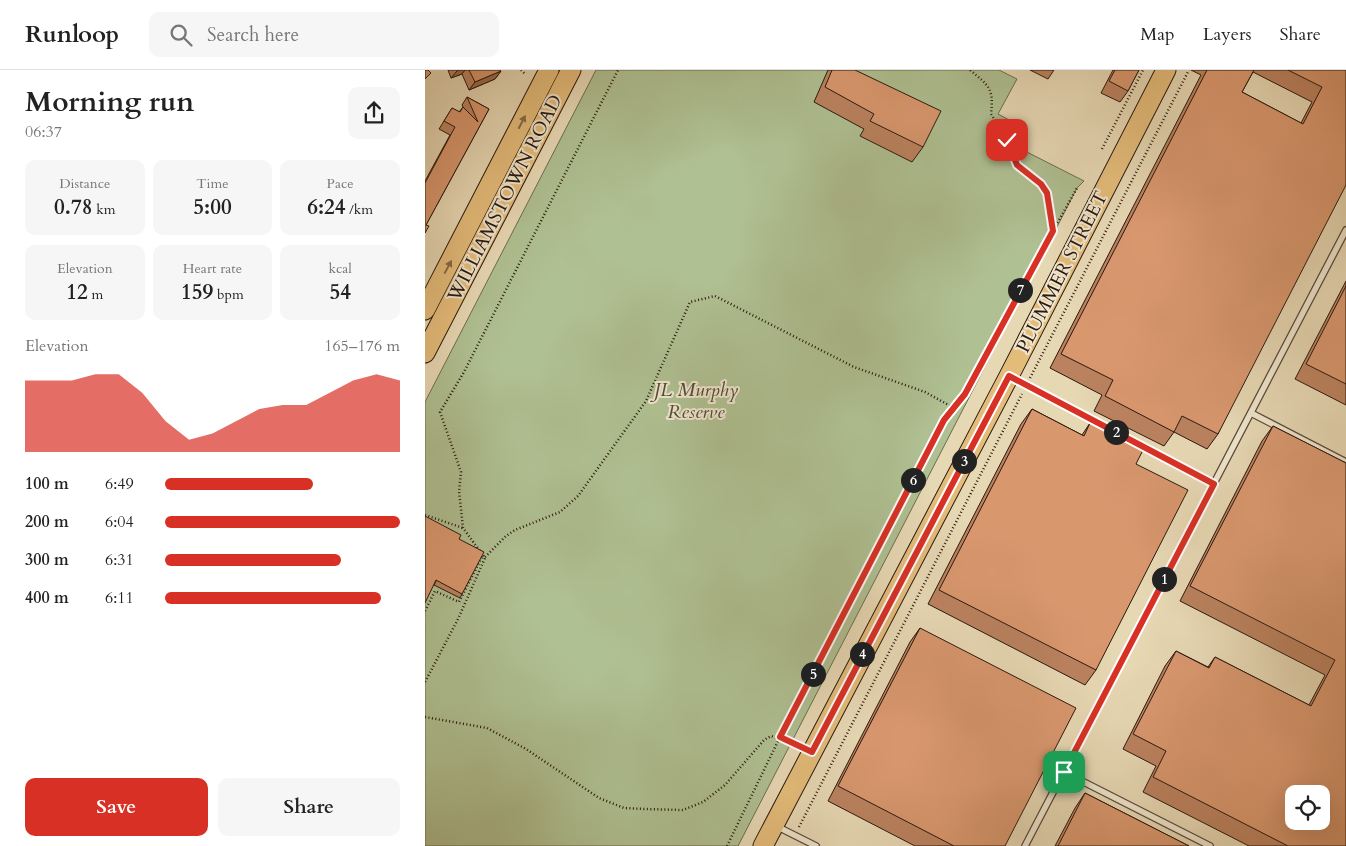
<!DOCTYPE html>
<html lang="en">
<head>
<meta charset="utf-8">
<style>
	:root { --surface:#fff; --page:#f6f6f6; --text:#222; --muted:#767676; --line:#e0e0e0; --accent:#d93025 }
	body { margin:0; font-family:Cardo,serif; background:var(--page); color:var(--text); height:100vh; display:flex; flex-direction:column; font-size:19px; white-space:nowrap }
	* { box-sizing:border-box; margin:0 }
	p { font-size:16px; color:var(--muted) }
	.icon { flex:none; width:28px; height:28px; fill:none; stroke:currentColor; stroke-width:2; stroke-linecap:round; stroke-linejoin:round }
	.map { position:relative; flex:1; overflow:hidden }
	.panel { display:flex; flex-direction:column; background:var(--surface); width:425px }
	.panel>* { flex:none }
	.controls { position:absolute; left:860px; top:715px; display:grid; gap:10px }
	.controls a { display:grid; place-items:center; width:45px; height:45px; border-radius:10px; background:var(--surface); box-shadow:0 5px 20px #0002; font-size:25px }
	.pin { position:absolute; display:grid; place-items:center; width:42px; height:42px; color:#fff; margin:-21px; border-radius:10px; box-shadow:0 2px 8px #0006 }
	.km { position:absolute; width:25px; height:25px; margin:-12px; border-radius:50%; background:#222; color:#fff; font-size:14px; line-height:25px; text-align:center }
	.round { display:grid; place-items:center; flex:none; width:52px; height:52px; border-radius:10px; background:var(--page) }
	.overview { display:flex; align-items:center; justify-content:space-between; height:85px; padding:0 25px }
	h1 { font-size:28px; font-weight:800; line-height:38px }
	.stats { display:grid; grid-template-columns:repeat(3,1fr); gap:8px; height:85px; padding:5px 25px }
	.stats div { display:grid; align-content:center; border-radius:10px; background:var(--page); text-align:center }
	.stats b { font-size:21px; font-weight:800 }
	.stats small { font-size:14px; font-weight:400 }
	.stats p { font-size:14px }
	.chart { height:140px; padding:10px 25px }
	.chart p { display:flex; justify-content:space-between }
	.chart svg { width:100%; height:90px; margin-top:5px; fill:var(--accent); opacity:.7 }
	.cta { display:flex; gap:10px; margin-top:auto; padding:10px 25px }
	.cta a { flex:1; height:58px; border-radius:10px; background:var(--accent); color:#fff; font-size:20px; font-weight:800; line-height:58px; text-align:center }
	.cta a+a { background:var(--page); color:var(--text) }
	ul { padding:0 25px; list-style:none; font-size:16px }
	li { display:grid; grid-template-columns:80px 60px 1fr; align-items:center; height:38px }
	li i { height:12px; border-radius:6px; background:var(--accent) }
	header { display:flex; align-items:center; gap:30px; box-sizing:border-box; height:70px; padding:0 25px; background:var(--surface); border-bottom:1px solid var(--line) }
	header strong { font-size:24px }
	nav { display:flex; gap:28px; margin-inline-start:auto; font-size:18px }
	.search { width:350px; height:45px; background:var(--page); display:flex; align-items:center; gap:12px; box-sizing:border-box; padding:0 18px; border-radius:10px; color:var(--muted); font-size:19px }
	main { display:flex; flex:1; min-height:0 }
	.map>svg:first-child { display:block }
	.green { fill:#afc092; stroke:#6c6c50 }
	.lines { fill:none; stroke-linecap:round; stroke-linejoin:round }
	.service-casing { stroke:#584838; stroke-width:8 }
	.primary-casing { stroke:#29180f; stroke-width:21 }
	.path { stroke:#29180f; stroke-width:2.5; stroke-dasharray:1 2.5; stroke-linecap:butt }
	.service { stroke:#efe6ce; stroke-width:5.5 }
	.primary { stroke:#e4bc7a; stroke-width:19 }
	.wall { fill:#bb825f; stroke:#29180f; fill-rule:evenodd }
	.shaded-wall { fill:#986a4d; stroke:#29180f }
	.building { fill:#d9976e; stroke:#29180f; fill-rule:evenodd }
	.oneway { fill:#866a44 }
	.route-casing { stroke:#fff; stroke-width:10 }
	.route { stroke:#d93025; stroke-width:6 }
	.labels { text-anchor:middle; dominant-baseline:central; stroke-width:4; stroke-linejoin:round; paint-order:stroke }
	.street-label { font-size:19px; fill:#29180f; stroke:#efe6ce }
	.park-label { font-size:19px; font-style:italic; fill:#514a36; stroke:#efe6ce }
</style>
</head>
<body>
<header>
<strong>Runloop</strong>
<div class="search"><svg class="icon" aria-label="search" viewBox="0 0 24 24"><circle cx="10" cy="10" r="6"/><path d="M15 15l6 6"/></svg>Search here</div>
<nav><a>Map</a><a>Layers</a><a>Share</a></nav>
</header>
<main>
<section class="panel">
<div class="overview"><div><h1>Morning run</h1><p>06:37</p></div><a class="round"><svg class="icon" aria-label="share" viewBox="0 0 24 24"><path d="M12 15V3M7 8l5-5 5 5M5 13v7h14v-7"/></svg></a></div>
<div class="stats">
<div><p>Distance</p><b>0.78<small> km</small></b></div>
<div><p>Time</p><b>5:00</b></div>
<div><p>Pace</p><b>6:24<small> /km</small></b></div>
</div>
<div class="stats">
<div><p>Elevation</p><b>12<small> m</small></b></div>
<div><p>Heart rate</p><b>159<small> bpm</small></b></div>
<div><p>kcal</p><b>54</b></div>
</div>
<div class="chart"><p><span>Elevation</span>165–176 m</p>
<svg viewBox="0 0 160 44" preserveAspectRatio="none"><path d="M0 44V9L10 9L20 9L30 6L40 6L50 15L60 29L70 38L80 35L90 29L100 23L110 21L120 21L130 15L140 9L150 6L160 9V44z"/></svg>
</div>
<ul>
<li><b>100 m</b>6:49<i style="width:63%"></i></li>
<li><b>200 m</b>6:04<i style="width:100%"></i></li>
<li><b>300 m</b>6:31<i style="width:75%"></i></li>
<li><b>400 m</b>6:11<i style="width:92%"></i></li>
</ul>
<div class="cta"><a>Save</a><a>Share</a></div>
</section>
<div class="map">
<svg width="921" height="776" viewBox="0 0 921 776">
	<rect width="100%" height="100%" fill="#e7d8b4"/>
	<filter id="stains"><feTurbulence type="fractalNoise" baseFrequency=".004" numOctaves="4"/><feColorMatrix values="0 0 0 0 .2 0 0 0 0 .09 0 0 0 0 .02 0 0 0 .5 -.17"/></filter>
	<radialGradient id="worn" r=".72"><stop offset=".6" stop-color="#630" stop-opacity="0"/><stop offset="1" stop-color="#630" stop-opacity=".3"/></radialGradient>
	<!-- green -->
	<polygon class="green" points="171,0 574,0 592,9 573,44 597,57 588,75 659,111 652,118 313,776 0,776 0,332"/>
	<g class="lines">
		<defs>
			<g id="service">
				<polyline points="587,308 789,414"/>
				<polyline points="826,343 921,392"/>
				<polyline points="639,702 785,776"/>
				<polyline points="351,756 391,776"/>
				<polyline points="600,776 921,160"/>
			</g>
			<g id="primary">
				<polyline points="0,240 124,0"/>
				<polyline points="0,283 146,0"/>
				<polyline points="338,776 584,306 741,0"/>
			</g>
		</defs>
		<!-- service casing -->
		<use href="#service" class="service-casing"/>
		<!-- primary casing -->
		<use href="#primary" class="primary-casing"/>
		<!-- path -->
		<g class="path">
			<polyline points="96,0 100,4"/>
			<polyline points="677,79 718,0"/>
			<polyline points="629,159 652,118"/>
			<polyline points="605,308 764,0"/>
			<polyline points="0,445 38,458"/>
			<polyline points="60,487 81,466 90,460 135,442 153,426 221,331 265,232 290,226 429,297 500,322 529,338"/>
			<polyline points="0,541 10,521 34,532 58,485"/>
			<polyline points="0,612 33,549 60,488 38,458 34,421 36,402 15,342 39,302 193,0"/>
			<polyline points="0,647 62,658 101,679 174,728 199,738 220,739 258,740 278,732 300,715 339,670 346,666 372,675"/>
			<polyline points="374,757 597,324"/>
			<path d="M302,776L355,667L519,351L540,324L628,161L624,131L620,119L592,95L586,76L566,44C569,18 564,16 545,0"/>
		</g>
		<!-- service -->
		<use href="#service" class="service"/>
		<!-- primary -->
		<use href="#primary" class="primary"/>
	</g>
	<!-- wall -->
	<g class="wall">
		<polygon points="23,0 75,0 76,1 70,9 44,20 37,4 26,8"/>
		<polygon points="403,0 430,0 498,77 487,92 435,66 439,59 389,32"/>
		<polygon points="605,0 629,0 623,9"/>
		<polygon points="688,0 714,0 703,21 695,32 676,23"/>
		<path d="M766,0H921L793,364L782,379L749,362L739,376L669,341L677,325L625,298L776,5ZM828,2L887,32L876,53L817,22Z"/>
		<polygon points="42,27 64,39 1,155 0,163 0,111 25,65 14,59 27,38 34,42 38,37 37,35"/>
		<polygon points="921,211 921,335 870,309"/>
		<polygon points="607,339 657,365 665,353 711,394 671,600 660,615 503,534 596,354"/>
		<polygon points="848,356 921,393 921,776 824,776 718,722 731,696 698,679 740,596 751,581 783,597 790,587 884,635 900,605 755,531 837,371"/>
		<polygon points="34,469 37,524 35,528 9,515"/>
		<polygon points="495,558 580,776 490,776 403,731 485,572"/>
		<polygon points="660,723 764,776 630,776 650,738"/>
	</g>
	<!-- shaded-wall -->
	<g class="shaded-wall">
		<polygon points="34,0 40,0 37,4 26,8 32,1"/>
		<polygon points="76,1 70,9 44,20 50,12"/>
	</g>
	<!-- building -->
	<g class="building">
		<polygon points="0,0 3,0 6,3 0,9"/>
		<polygon points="44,0 75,0 76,1 50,12"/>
		<polygon points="407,0 430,0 516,41 498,77 445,51 449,44 400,17"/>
		<polygon points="690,0 714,0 703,21 684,11"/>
		<polygon points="782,0 829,0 817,22 878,54 897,17 863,0 921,0 921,115 793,364 757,346 749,362 680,326 688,310 636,284"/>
		<polygon points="42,27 64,39 1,155 4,156 0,163 0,113 30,57 19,51 27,38 35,42 38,37 53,52"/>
		<polygon points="921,216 921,314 881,294"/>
		<polygon points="607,339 659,366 665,353 718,380 711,394 763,420 671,600 514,520"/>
		<path d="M848,356L921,393V776H863L728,707L741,681L708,664L751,581L784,598L790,587L886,636L910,590L765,516ZM869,724H896V751H869Z"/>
		<polygon points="0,446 36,465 34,469 59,482 37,524 11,510 0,533"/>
		<polygon points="495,558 651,638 580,776 529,776 413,716"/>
		<polygon points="660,723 764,776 633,776"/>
	</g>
	<!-- one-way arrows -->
	<defs><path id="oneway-solid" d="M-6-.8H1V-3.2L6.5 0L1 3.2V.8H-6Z" transform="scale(1.25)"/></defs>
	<g class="oneway">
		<use href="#oneway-solid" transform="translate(97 52) rotate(-63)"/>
		<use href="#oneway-solid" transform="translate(23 197) rotate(-62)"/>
	</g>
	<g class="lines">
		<defs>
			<polyline id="route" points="582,70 592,95 616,114 622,123 628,161 540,324 519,350 355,667 387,682 584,306 789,414 639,702"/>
		</defs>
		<!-- route casing -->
		<use href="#route" class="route-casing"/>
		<!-- route -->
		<use href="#route" class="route"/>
	</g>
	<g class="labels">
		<!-- street labels -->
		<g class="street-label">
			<text transform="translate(80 128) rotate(-63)">WILLIAMSTOWN ROAD</text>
			<text transform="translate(637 202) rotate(-63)">PLUMMER STREET</text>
		</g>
		<!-- park labels -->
		<g class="park-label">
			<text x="271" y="320">JL Murphy<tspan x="271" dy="22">Reserve</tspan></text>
		</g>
	</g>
	<rect width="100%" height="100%" filter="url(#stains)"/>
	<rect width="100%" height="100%" fill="url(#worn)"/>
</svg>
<div class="controls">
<a><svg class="icon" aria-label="locate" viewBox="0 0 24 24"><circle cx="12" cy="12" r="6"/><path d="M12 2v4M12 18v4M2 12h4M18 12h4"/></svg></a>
</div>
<div class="pin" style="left:639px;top:702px;background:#1e9e55"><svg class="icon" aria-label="arrive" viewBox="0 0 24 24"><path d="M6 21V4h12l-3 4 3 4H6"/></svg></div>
<div class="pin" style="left:582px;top:70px;background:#d93025"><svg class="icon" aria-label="check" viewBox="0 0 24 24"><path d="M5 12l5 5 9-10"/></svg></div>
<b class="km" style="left:739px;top:509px">1</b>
<b class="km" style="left:691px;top:362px">2</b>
<b class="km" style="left:539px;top:391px">3</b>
<b class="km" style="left:437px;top:584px">4</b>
<b class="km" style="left:388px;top:604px">5</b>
<b class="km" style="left:488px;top:410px">6</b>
<b class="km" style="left:595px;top:220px">7</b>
</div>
</main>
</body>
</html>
